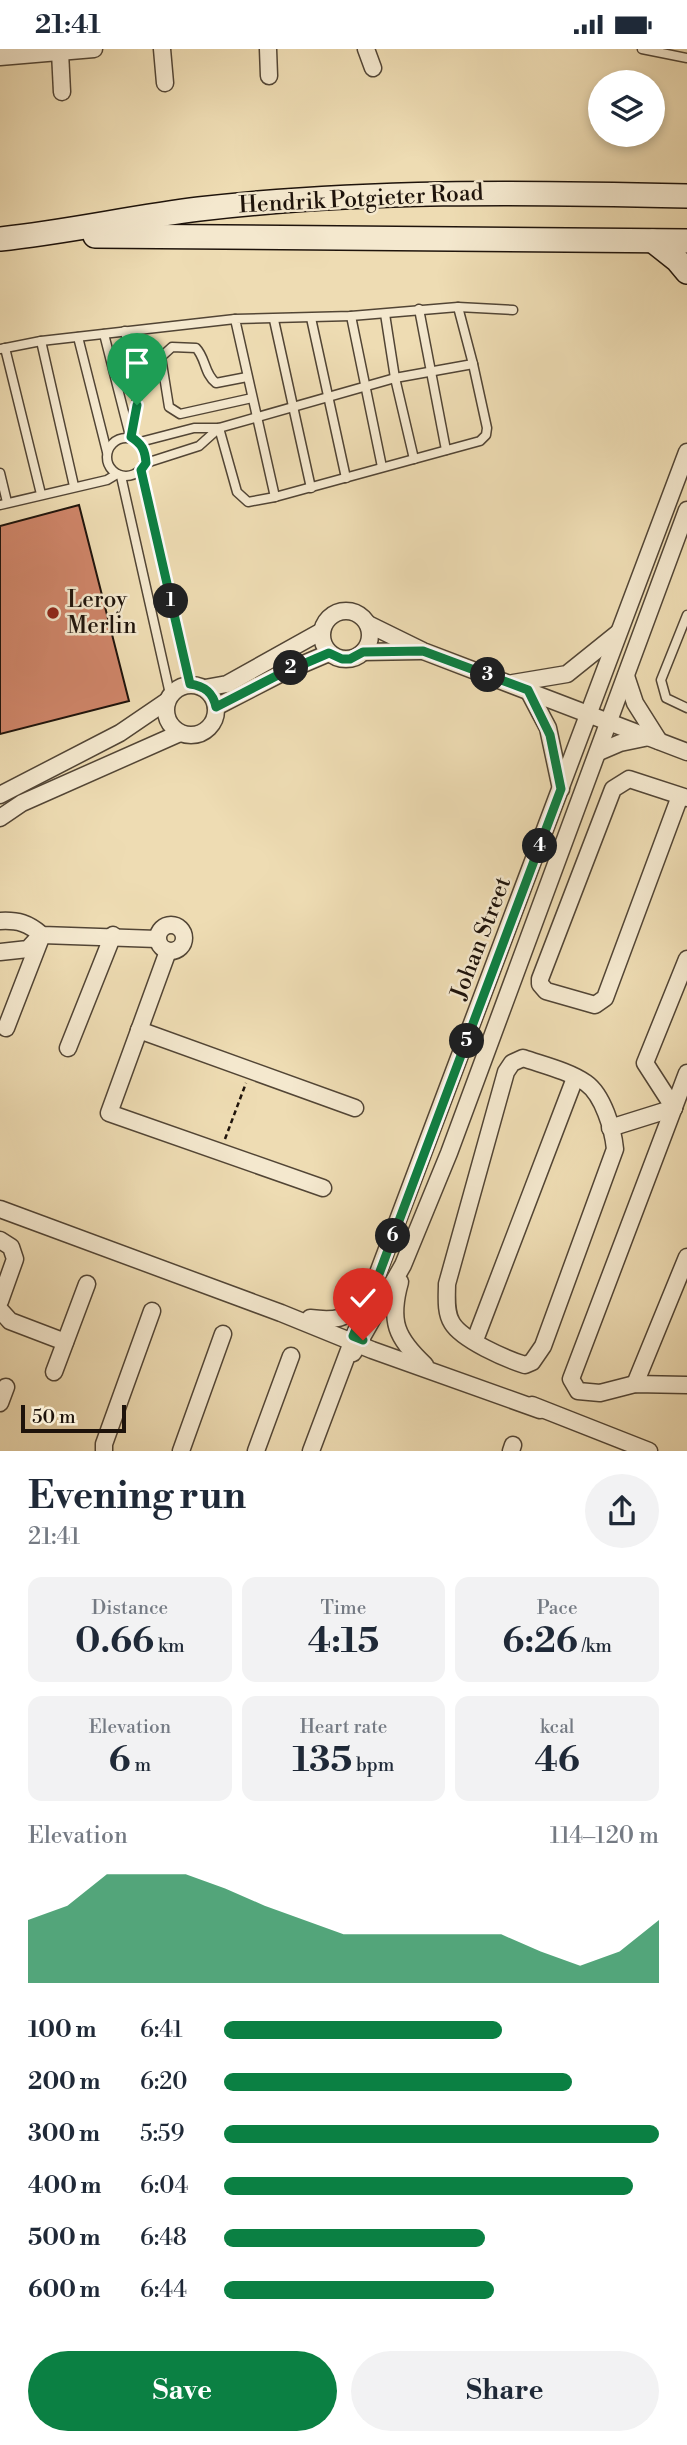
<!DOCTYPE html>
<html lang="en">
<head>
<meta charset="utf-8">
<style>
	:root { --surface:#fff; --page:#f2f2f3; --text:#1f2937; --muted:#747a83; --accent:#0b8043 }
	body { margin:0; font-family:"Libre Bodoni",serif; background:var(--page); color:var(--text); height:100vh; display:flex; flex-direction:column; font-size:26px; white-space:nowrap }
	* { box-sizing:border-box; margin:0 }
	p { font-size:23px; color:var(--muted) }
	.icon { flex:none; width:38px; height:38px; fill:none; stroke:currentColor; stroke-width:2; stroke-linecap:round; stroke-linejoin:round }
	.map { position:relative; height:1402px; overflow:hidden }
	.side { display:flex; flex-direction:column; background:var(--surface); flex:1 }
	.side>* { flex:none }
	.fabs { position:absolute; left:588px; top:21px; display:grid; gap:14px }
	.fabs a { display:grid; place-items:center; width:77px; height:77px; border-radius:50%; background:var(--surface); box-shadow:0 4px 10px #0003; font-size:35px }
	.scale { position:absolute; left:21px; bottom:18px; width:105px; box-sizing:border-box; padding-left:7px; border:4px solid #1e130b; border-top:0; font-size:19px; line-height:24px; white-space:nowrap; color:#1e130b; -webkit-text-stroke:5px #f4e8ce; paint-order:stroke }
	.pin { position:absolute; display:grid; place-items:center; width:60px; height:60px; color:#fff; margin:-72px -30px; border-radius:50% 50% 50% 0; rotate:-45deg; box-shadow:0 0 7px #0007 }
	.pin .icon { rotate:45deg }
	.km { position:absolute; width:35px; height:35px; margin:-18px; border-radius:50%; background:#222; color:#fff; font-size:19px; line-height:35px; text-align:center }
	.round { display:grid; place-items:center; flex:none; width:74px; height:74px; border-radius:37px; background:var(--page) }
	.headline { display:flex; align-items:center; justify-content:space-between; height:119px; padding:0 28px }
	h1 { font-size:38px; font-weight:800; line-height:52px }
	.stats { display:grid; grid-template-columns:repeat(3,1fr); gap:10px; height:119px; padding:7px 28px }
	.stats div { display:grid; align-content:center; border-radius:14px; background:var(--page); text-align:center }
	.stats b { font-size:35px; font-weight:800 }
	.stats small { font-size:19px; font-weight:400 }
	.stats p { font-size:19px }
	.chart { height:196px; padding:14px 28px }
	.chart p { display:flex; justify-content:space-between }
	.chart svg { width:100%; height:126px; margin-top:7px; fill:var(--accent); opacity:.7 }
	.primary-button { display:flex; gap:14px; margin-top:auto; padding:14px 28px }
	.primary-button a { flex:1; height:80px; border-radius:42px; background:var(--accent); color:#fff; font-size:28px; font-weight:800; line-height:80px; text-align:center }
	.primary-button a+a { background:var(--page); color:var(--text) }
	ul { padding:0 28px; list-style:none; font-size:23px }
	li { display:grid; grid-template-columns:112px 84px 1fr; align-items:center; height:52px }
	li i { height:18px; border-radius:9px; background:var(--accent) }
	.status { display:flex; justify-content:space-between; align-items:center; height:49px; padding:0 35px; background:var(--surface); direction:ltr }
	.status svg { height:19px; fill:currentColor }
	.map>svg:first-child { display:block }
	.building { fill:#cf8569; stroke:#1e130b; stroke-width:2 }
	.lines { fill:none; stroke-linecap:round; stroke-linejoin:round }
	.service-casing { stroke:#524535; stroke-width:11 }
	.minor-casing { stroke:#524535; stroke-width:19 }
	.secondary-casing { stroke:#1e130b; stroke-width:26 }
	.path { stroke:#1e130b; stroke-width:2.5; stroke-dasharray:5 3.5; stroke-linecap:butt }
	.service { stroke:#f4e8ce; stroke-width:8 }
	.minor { stroke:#f4e8ce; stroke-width:16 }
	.secondary { stroke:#f4e8ce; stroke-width:23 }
	.route-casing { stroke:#fff; stroke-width:14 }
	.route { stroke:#0b8043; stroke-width:9 }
	.poi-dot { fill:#8f2418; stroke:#f4e8ce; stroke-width:2.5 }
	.labels { text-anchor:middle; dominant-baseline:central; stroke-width:5; stroke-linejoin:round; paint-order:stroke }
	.street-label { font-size:23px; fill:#1e130b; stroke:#f4e8ce }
	.poi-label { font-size:23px; fill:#1e130b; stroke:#f4e8ce; text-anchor:start }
</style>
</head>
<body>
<div class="status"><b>21:41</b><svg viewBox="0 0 49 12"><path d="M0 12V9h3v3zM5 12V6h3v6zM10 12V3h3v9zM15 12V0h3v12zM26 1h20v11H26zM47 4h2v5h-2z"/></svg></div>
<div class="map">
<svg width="687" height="1402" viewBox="0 0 687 1402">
	<rect width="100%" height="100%" fill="#eedcb3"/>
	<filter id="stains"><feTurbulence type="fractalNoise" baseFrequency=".00286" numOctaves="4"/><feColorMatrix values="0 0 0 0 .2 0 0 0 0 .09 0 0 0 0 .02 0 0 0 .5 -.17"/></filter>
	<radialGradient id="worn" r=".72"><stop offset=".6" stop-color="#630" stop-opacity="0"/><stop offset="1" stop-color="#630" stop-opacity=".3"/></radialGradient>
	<!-- building -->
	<polygon class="building" points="79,456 129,652 0,685 0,477"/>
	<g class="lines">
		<defs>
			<g id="service">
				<polyline points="642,0 687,9"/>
				<polyline points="458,258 473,315"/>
				<polyline points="419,260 446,401"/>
				<polyline points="385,265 395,329 414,410"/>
				<polyline points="351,267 382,418"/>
				<polyline points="311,269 346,429"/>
				<polyline points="274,271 311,439"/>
				<polyline points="125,282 138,343 131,388"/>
				<polyline points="104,285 130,387"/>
				<polyline points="78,288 107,403"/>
				<polyline points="41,292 74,437"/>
				<polyline points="5,299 41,445"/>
				<polyline points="0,300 41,292 235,270"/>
				<path d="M247,328L216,334C204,325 206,309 196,299L172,298L161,308L169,358L180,365L252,349"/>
				<circle cx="126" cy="408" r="19"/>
				<polyline points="140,393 194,379 219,379 395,329 473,315 487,379 486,386 480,392 275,448 248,453 237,443 219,379"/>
				<polyline points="146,414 199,397 219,379"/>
				<polyline points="141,421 190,635"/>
				<polyline points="0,424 7,453"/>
				<polyline points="121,427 170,645"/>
				<polyline points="275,448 235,270 351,267 458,258 513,261"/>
				<polyline points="0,456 107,431 117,425"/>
				<polyline points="687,566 661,631 666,649 687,659"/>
			</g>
			<g id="minor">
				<polyline points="162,0 165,34"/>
				<polyline points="268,0 269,27"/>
				<polyline points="366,0 373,19"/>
				<polyline points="60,3 62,43"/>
				<polyline points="0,8 94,0"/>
				<circle cx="346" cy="586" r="24"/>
				<polyline points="368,575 423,602 687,703"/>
				<polyline points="363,603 420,602"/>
				<polyline points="626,627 635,654 659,692"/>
				<polyline points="513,634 567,625 618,584"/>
				<circle cx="191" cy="661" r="25"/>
				<polyline points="205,639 227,635 322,582"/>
				<polyline points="528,641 548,679 561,740"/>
				<polyline points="216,658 280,625 329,604"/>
				<polyline points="599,703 620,694 649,688"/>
				<polyline points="0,746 120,684 167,652"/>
				<polyline points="680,747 605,949 595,956 546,942 540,935 540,930 613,740 629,730 687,749"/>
				<polyline points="0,769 22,754 180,684"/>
				<path d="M0,872C18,871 28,874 42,886L157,890"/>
				<circle cx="171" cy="889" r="13"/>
				<polyline points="168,902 109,1064 323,1139"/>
				<polyline points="0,903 28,900 40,887"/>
				<polyline points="6,979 42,886"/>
				<polyline points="139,981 355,1059"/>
				<polyline points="68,999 113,886"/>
				<path d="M523,1009C543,1016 569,1022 586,1034C603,1046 613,1080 615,1100L543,1297L532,1313L525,1316C506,1310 462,1291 452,1274C445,1263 447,1247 447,1235L506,1023L512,1014Z"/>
				<polyline points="687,1024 571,1330 578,1342 600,1344 635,1335 687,1336"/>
				<polyline points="674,1059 645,1014 687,910"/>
				<polyline points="610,1079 674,1059"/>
				<polyline points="0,1160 281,1264 372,1301 540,1361"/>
				<polyline points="0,1191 11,1198 15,1210 0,1252"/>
				<path d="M400,1233C389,1272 396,1289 425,1316"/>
				<polyline points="0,1261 10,1272 65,1293"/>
				<path d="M310,1269C334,1272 348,1271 364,1251"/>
				<polyline points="475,1291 575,1029"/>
				<polyline points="353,1304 403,1216 449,1104 687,461"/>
				<polyline points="54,1323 87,1235"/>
				<polyline points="635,1335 687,1208"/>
				<polyline points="0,1354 6,1338"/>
				<polyline points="532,1356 649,1402"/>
				<polyline points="104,1402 104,1395 152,1262"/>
				<polyline points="181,1402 223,1285"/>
				<polyline points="256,1402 291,1307"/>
				<polyline points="311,1402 687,403"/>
				<polyline points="511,1402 513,1396"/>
			</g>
			<g id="secondary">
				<polyline points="95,187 687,192"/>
				<path d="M0,190C67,183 133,168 199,160C362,141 524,143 687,147"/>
				<polyline points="653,192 677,211 687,223"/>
			</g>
		</defs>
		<!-- service casing -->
		<use href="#service" class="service-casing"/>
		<!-- minor casing -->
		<use href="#minor" class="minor-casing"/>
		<!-- secondary casing -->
		<use href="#secondary" class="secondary-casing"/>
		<!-- path -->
		<polyline class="path" points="225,1090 246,1034"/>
		<!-- service -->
		<use href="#service" class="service"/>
		<!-- minor -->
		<use href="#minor" class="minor"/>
		<!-- secondary -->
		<use href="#secondary" class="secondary"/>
	</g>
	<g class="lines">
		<defs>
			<path id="route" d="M137,356L131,388C142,395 145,401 146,414L141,421L190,635C205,637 213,644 216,658L280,625L329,604L342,610H350L363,603L423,602L528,641L550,686L561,740L376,1233L353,1287L363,1291"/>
		</defs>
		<!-- route casing -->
		<use href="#route" class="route-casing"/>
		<!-- route -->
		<use href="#route" class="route"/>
	</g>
	<!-- markers -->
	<circle class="poi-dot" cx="53" cy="564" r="7"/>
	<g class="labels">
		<!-- street labels -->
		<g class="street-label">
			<text transform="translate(361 150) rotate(-3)">Hendrik Potgieter Road</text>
			<text transform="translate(481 889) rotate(-69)">Johan Street</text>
		</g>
		<!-- poi labels -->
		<g class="poi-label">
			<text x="67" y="551">Leroy<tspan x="67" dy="26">Merlin</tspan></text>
		</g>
	</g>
	<rect width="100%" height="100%" filter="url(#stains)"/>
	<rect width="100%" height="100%" fill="url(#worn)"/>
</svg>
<div class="fabs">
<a><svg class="icon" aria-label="layers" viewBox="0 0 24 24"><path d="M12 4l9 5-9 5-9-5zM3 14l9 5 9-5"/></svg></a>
</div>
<div class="scale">50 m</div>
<div class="pin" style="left:137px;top:356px;background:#1e9e55"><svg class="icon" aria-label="arrive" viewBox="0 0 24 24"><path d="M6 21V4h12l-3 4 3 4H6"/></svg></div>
<div class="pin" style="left:363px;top:1291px;background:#d93025"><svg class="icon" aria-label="check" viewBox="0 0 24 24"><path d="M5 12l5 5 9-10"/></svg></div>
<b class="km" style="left:171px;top:552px">1</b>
<b class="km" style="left:291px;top:619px">2</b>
<b class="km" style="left:488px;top:626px">3</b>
<b class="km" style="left:540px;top:797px">4</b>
<b class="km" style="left:467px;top:992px">5</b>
<b class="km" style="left:393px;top:1187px">6</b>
</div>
<section class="side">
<div class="headline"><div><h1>Evening run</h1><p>21:41</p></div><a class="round"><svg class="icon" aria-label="share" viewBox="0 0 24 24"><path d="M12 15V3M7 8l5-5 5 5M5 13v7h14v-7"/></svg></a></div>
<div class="stats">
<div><p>Distance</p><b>0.66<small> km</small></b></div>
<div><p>Time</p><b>4:15</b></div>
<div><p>Pace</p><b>6:26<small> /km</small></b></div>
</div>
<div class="stats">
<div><p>Elevation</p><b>6<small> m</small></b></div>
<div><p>Heart rate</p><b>135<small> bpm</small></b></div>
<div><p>kcal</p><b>46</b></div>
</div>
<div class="chart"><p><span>Elevation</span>114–120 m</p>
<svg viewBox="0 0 160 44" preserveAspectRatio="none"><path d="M0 44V22L10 17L20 6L30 6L40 6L50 11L60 17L70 22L80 27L90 27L100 27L110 27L120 27L130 33L140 38L150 33L160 22V44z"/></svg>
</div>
<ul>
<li><b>100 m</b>6:41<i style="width:64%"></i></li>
<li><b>200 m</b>6:20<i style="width:80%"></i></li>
<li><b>300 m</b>5:59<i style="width:100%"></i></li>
<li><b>400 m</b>6:04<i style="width:94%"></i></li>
<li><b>500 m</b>6:48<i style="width:60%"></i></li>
<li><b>600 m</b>6:44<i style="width:62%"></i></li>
</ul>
<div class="primary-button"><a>Save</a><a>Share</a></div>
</section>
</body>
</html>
